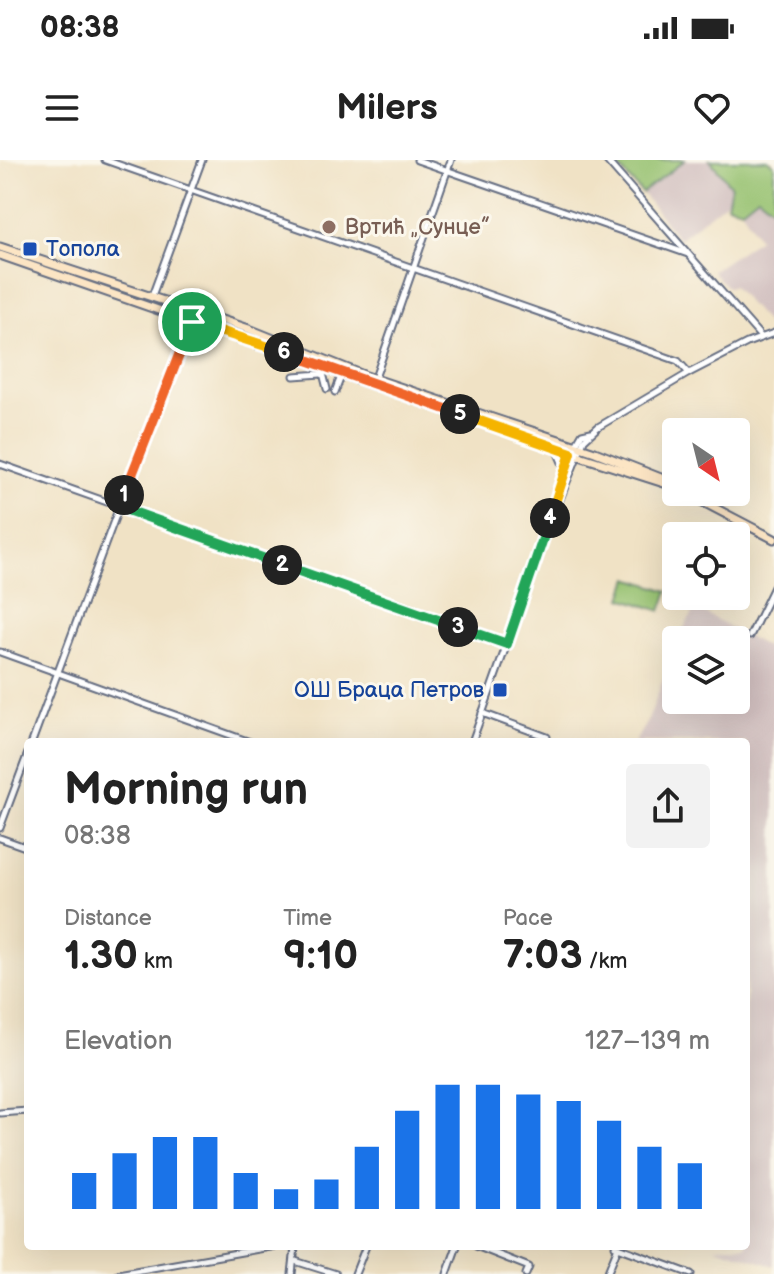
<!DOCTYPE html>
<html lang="en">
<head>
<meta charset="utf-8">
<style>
	:root { --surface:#fff; --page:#f2f2f2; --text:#222; --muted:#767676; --accent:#1a73e8 }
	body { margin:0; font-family:"Balsamiq Sans",sans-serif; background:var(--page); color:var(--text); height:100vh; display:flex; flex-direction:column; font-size:30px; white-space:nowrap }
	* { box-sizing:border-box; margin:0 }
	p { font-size:26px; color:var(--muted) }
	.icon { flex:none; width:44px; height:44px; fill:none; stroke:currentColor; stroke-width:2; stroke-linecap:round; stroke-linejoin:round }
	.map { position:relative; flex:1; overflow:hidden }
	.panel { position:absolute; left:24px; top:578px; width:726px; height:512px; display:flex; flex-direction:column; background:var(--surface); border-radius:8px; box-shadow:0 8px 32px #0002 }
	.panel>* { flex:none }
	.needle { width:52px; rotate:145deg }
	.controls { position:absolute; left:662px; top:258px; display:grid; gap:16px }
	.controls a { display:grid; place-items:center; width:88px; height:88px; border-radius:8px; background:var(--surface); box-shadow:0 8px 32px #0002; font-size:40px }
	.pin { position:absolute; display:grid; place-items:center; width:68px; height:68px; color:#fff; margin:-34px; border:4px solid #fff; border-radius:50%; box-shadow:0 2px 8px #0007 }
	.km { position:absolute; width:40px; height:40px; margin:-20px; border-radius:50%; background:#222; color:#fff; font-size:22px; line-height:40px; text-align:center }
	.round { display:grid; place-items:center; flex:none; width:84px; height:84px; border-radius:8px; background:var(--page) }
	.headline { display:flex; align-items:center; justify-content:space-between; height:136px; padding:0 40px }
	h1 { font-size:44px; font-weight:700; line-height:60px }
	.figures { display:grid; grid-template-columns:repeat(3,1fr); gap:12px; height:136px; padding:8px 40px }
	.figures div { display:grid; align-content:center }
	.figures b { font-size:40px; font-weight:700 }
	.figures small { font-size:22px; font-weight:400 }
	.figures p { font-size:22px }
	.chart { height:224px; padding:16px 40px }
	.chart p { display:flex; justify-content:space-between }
	.chart svg { width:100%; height:144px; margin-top:8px; stroke:var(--accent); stroke-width:6 }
	.status { display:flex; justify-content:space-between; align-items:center; height:56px; padding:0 40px; background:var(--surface); direction:ltr }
	.status svg { height:22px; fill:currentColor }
	header { display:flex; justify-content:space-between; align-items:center; height:104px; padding:0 40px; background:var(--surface); font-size:36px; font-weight:700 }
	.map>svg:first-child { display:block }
	.industrial { fill:#d1bfbf }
	.green { fill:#96c16f; stroke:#587866; stroke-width:2 }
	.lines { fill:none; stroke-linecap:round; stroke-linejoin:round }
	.street-casing { stroke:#666e82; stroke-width:9 }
	.secondary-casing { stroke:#666e82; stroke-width:11 }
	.street { stroke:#fff; stroke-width:5 }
	.secondary { stroke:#fce5c4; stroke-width:7 }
	.split-1-casing { stroke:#fff; stroke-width:16 }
	.split-2-casing { stroke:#fff; stroke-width:16 }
	.split-3-casing { stroke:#fff; stroke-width:16 }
	.split-4-casing { stroke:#fff; stroke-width:16 }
	.split-5-casing { stroke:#fff; stroke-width:16 }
	.split-6-casing { stroke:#fff; stroke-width:16 }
	.split-7-casing { stroke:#fff; stroke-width:16 }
	.split-1 { stroke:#f0652b; stroke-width:10 }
	.split-2 { stroke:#22a559; stroke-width:10 }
	.split-3 { stroke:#22a559; stroke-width:10 }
	.split-4 { stroke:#22a559; stroke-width:10 }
	.split-5 { stroke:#f5b400; stroke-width:10 }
	.split-6 { stroke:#f0652b; stroke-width:10 }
	.split-7 { stroke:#f5b400; stroke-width:10 }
	.education-dot { fill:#8d6e63; stroke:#fbf7ec; stroke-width:3 }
	.transit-dot { fill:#1a4fb4; stroke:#fbf7ec; stroke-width:3 }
	.labels { text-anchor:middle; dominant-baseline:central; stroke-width:6; stroke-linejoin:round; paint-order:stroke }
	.education-label { font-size:22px; fill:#785e54; stroke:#fbf7ec; text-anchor:start }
	.transit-label { font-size:22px; fill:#164399; stroke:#fbf7ec; text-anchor:start }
</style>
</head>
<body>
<div class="status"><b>08:38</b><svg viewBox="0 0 49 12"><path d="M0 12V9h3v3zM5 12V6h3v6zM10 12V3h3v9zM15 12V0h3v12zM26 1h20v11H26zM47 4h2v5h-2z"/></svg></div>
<header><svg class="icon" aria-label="menu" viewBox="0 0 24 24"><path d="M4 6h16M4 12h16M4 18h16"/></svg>Milers<svg class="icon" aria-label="heart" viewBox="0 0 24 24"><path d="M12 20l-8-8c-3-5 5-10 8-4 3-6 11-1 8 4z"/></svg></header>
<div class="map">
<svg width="774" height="1114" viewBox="0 0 774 1114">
	<rect width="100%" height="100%" fill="#fbf7ec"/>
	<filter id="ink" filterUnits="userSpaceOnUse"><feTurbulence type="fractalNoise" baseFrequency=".0125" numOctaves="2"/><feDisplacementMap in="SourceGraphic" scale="16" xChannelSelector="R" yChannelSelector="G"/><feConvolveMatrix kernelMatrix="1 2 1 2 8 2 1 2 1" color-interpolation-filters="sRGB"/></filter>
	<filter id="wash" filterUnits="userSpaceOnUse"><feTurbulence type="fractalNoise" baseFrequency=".006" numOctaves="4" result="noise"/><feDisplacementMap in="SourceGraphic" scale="32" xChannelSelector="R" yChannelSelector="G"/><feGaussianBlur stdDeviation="1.8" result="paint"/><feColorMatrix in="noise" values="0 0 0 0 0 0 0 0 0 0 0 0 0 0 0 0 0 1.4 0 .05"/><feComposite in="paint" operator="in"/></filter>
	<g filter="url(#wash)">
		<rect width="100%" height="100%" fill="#f0e2c5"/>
		<!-- industrial -->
		<g class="industrial">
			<polygon points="685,0 710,0 731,26 728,40 679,79 642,33"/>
			<polygon points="758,36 774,49 774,168 769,166 733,126 727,127 712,111 759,79 740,47"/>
			<polygon points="695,448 774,491 774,1106 713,1086 746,1086 746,582 635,582 649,558 676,483 676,540 736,540 736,480 677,480"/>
		</g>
		<!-- green -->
		<g class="green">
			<polygon points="612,0 685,0 642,33"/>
			<polygon points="710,0 768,0 774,5 774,49 758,36 742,49 727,45 731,26"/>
			<polygon points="629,418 668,431 661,451 622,438"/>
		</g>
	</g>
	<g filter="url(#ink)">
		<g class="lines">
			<defs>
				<g id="street">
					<polyline points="105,0 678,201 689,213"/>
					<polyline points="417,0 688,94"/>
					<polyline points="606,0 761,177"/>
					<polyline points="152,136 202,0"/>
					<polyline points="323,213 327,229"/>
					<polyline points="294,216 321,214 327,209"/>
					<polyline points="375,218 451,0"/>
					<polyline points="335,232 342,214"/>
					<polyline points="556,289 565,309"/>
					<polyline points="0,304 507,484"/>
					<polyline points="549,364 571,293 582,274 591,272"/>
					<polyline points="750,476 774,427"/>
					<polyline points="0,492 250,582"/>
					<polyline points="482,553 547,577"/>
					<polyline points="32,582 119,347 192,162"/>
					<polyline points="472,582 549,366 584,280 598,267 689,213 747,183 774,173"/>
					<polyline points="0,668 28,593"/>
					<polyline points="0,678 28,688"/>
					<polyline points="0,953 28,951"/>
					<polyline points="476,1086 529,1107 526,1114"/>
					<polyline points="615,1086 691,1114"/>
					<polyline points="295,1101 336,1114"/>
					<polyline points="118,1114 276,1086 295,1087"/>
					<polyline points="292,1114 295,1087"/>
					<polyline points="355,1114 366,1086"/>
					<polyline points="447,1114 457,1086"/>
					<polyline points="607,1114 618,1087"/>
				</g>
				<g id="secondary">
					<polyline points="0,87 249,169 366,216 595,292 661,318 676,328"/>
					<polyline points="0,95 564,291 667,324"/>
					<polyline points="684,332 774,379"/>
				</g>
			</defs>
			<!-- street casing -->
			<use href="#street" class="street-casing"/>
			<!-- secondary casing -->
			<use href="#secondary" class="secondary-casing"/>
			<!-- street -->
			<use href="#street" class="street"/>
			<!-- secondary -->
			<use href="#secondary" class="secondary"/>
		</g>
	</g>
	<g class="lines" filter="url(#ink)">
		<defs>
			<polyline id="split-1" points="124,335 192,162"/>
			<polyline id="split-2" points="124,335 119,347 282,405"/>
			<polyline id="split-3" points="282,405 458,467"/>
			<polyline id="split-4" points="458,467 507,484 550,358"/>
			<polyline id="split-5" points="460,254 571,293 550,358"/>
			<polyline id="split-6" points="284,192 460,254"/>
			<polyline id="split-7" points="192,162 284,192"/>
		</defs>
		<!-- split-1 casing -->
		<use href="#split-1" class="split-1-casing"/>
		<!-- split-2 casing -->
		<use href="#split-2" class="split-2-casing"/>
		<!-- split-3 casing -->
		<use href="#split-3" class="split-3-casing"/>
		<!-- split-4 casing -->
		<use href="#split-4" class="split-4-casing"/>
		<!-- split-5 casing -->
		<use href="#split-5" class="split-5-casing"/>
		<!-- split-6 casing -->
		<use href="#split-6" class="split-6-casing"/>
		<!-- split-7 casing -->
		<use href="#split-7" class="split-7-casing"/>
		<!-- split-1 -->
		<use href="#split-1" class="split-1"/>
		<!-- split-2 -->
		<use href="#split-2" class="split-2"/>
		<!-- split-3 -->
		<use href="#split-3" class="split-3"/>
		<!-- split-4 -->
		<use href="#split-4" class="split-4"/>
		<!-- split-5 -->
		<use href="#split-5" class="split-5"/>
		<!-- split-6 -->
		<use href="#split-6" class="split-6"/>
		<!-- split-7 -->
		<use href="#split-7" class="split-7"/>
	</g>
	<!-- markers -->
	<circle class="education-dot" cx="329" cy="67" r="8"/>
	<g class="transit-dot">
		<rect x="22" y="81" width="16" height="16" rx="4"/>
		<rect x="492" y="522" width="16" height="16" rx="4"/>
	</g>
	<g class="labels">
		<!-- education labels -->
		<g class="education-label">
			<text x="345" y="67">Вртић „Сунце”</text>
		</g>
		<!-- transit labels -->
		<g class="transit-label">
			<text x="46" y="89">Топола</text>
			<text x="484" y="530" text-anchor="end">ОШ Браца Петров</text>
		</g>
	</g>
</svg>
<div class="controls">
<a><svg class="needle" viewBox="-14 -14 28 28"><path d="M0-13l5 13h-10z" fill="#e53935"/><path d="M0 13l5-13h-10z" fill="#767676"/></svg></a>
<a><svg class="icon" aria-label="locate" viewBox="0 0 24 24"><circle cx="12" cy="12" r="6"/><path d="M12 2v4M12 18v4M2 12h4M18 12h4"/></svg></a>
<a><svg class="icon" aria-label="layers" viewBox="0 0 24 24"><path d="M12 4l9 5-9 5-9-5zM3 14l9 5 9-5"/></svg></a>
</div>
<div class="pin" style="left:192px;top:162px;background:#1e9e55"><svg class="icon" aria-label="arrive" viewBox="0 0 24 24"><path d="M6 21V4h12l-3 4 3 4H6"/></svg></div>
<b class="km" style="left:124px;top:335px">1</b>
<b class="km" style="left:282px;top:405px">2</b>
<b class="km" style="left:458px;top:467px">3</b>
<b class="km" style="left:550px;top:358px">4</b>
<b class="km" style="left:460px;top:254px">5</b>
<b class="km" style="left:284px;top:192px">6</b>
<section class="panel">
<div class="headline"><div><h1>Morning run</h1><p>08:38</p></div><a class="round"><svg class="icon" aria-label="share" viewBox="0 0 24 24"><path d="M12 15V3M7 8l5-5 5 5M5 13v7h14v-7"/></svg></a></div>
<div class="figures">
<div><p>Distance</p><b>1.30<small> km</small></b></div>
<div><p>Time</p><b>9:10</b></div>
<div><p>Pace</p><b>7:03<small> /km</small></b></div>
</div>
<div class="chart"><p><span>Elevation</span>127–139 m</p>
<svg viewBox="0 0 160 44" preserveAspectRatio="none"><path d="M5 44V33M15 44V27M25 44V22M35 44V22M45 44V33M55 44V38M65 44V35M75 44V25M85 44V14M95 44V6M105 44V6M115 44V9M125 44V11M135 44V17M145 44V25M155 44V30"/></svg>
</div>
</section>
</div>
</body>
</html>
